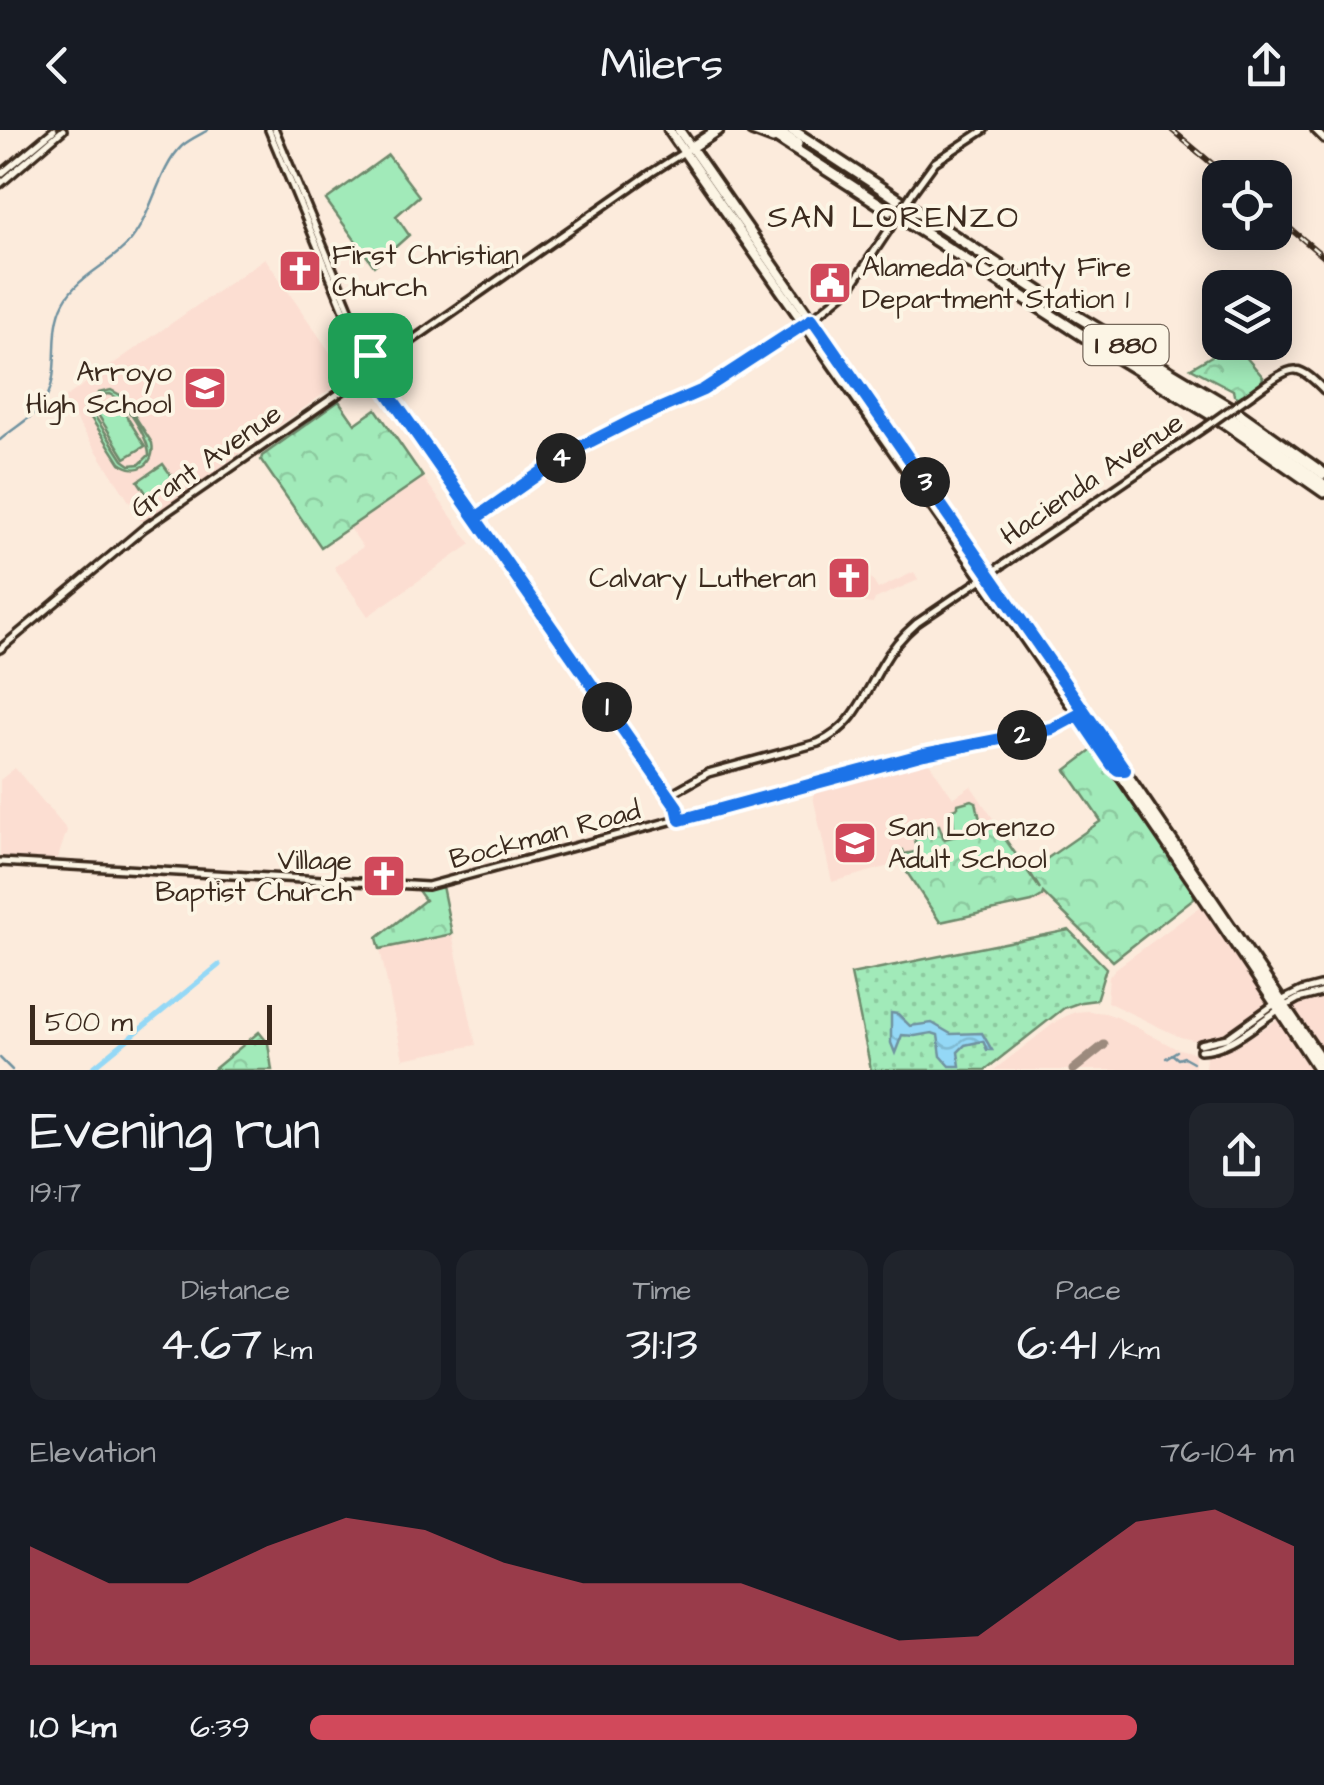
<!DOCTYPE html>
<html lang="en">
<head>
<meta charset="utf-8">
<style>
	:root { --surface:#171b24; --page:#20242c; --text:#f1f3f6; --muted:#9ea1a6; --accent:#d1495b }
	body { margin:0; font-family:"Architects Daughter",sans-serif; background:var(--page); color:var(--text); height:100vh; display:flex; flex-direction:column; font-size:38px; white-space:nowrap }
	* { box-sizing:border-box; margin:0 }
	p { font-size:32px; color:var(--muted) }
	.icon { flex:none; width:55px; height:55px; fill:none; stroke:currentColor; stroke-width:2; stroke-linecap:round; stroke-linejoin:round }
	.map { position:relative; height:940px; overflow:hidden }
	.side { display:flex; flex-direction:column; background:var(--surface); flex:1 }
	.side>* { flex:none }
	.tools { position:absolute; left:1202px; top:30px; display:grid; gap:20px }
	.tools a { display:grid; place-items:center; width:90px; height:90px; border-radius:20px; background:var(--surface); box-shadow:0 5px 25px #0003; font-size:50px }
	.scale { position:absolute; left:30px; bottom:25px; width:242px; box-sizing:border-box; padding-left:10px; border:5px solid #3b2a1e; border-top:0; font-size:28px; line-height:35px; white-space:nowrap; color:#3b2a1e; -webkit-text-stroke:8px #fcf5e5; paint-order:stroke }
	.pin { position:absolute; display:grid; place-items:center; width:85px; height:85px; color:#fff; margin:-42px; border-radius:20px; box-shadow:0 5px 15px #0006 }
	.km { position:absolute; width:50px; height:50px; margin:-25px; border-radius:50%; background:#222; color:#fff; font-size:28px; line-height:50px; text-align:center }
	.round { display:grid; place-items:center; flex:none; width:105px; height:105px; border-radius:20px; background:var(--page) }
	.overview { display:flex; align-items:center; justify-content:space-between; height:170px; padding:0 30px }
	h1 { font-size:55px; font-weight:600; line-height:75px }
	.stats { display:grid; grid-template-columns:repeat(3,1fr); gap:15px; height:170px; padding:10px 30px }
	.stats div { display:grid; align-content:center; border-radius:20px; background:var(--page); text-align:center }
	.stats b { font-size:50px; font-weight:600 }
	.stats small { font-size:28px; font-weight:400 }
	.stats p { font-size:28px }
	.chart { height:280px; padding:20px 30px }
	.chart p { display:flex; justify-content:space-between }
	.chart svg { width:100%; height:180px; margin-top:10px; fill:var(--accent); opacity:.7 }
	ul { padding:0 30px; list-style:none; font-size:32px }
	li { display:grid; grid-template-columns:160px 120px 1fr; align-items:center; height:75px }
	li i { height:25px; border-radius:12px; background:var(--accent) }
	header { display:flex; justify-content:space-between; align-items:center; height:130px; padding:0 30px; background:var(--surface); font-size:45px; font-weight:600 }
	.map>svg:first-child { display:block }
	.built { fill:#fcded2 }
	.grass { fill:url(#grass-dots); stroke:#6e8a6c; stroke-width:2.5 }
	.park { fill:url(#park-crowns); stroke:#6e8a6c; stroke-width:2.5 }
	.pitch { fill:#a1eab9; stroke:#6e8a6c; stroke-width:2.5; fill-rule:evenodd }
	.water { fill:url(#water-waves); stroke:#7092a0; stroke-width:2.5 }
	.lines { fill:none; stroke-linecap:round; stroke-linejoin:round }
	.stream { stroke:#7092a0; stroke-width:2.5 }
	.canal { stroke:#94d8f6; stroke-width:5 }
	.taxiway { stroke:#9c8a7d; stroke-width:9 }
	.tertiary-casing { stroke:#3b2a1e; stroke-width:12 }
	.secondary-casing { stroke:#3b2a1e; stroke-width:12 }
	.primary-casing { stroke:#3b2a1e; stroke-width:15 }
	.motorway-casing { stroke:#3b2a1e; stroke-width:16 }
	.tertiary { stroke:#fcf5e5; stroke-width:5 }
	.secondary { stroke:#fcf5e5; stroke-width:5 }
	.primary { stroke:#fcf5e5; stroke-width:8 }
	.motorway { stroke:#fcf5e5; stroke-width:9 }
	.rail-casing { stroke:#3b2a1e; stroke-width:6 }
	.rail { stroke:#fcf5e5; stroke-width:2.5; stroke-dasharray:8; stroke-linecap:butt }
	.tertiary-bridge-casing { stroke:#3b2a1e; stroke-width:12; stroke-linecap:butt }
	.tertiary-bridge { stroke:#fcf5e5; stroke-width:5 }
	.route-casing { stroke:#fff; stroke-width:20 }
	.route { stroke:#1a73e8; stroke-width:12 }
	.labels { text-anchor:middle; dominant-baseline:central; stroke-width:8; stroke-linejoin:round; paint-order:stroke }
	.shield { fill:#fcf5e5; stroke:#75675a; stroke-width:2.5 }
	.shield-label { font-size:25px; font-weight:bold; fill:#3b2a1e }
	.poi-label { font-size:28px; fill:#3b2a1e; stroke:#fcf5e5; text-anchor:start }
	.street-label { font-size:28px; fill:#3b2a1e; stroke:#fcf5e5 }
	.quarter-label { font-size:32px; letter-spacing:2.5px; fill:#3b2a1e; stroke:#fcf5e5 }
</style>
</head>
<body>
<header><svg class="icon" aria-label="back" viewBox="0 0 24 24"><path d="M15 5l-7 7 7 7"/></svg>Milers<svg class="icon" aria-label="share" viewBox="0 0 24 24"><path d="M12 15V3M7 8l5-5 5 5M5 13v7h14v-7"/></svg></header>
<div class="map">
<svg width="1324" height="940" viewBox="0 0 1324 940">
	<defs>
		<pattern id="grass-dots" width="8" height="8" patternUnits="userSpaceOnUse" patternTransform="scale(2.5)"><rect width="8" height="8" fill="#a1eab9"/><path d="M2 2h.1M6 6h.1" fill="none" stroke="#8cc99f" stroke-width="1.8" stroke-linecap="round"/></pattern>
		<pattern id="park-crowns" width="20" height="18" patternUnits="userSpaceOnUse" patternTransform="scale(2.5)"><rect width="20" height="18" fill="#a1eab9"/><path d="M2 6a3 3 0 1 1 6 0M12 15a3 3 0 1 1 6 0" fill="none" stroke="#8cc99f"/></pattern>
		<pattern id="water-waves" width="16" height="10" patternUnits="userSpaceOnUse" patternTransform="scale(2.5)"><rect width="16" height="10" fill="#94d8f6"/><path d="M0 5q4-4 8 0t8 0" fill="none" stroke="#80bad2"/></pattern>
	</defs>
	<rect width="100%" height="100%" fill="#fcebdc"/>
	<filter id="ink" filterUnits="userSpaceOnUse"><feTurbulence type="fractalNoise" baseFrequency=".01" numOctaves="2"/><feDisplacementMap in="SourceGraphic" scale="20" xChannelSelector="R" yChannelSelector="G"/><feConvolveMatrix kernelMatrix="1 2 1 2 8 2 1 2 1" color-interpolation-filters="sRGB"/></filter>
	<g filter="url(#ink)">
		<!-- built -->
		<g class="built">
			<polygon points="265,128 347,247 143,393 63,269"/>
			<polygon points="423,347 471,414 368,486 334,437 363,417 350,398"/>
			<polygon points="867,442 878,459 914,442 918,450 875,469 873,474 865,473 852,455"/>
			<polygon points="925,627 953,668 971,656 1048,770 940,793 900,733 832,752 811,658"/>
			<polygon points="15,638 67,700 57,731 0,728 0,650"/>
			<polygon points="1200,777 1204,777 1233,818 1268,870 1267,874 1231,900 1217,907 1193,910 1180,907 1107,872 1109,847 1115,839"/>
			<polygon points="452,804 476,915 403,929 380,819"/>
			<polygon points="1324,866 1324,922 1293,879 1298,872"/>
			<polygon points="1087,881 1105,883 1117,887 1175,918 1195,923 1195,940 994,940 1058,890 1075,882"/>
			<polygon points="1278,889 1312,940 1205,940 1206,926 1238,915"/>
		</g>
		<!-- grass -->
		<polygon class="grass" points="1069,800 1106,838 1096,870 1081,872 1064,878 985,940 871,940 851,844"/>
		<!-- park -->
		<g class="park">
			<polygon points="1234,213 1263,247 1261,254 1240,268 1234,265 1233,260 1191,238"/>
			<polygon points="339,271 355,294 376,279 423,347 321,417 261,330 262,326"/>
			<polygon points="1095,618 1194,763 1194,768 1113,831 1043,763 1042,766 1032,772 940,792 894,723 903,720 904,724 915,722 917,718 913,702 924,700 926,705 929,705 927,698 939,695 944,709 996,696 1040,759 1029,741 1101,691 1066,640"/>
			<polygon points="442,756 452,804 380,819 377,808 425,770 417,759 429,760"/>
			<polygon points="259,902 268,913 272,940 213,940"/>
		</g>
		<!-- pitch -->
		<g class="pitch">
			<polygon points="388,25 419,66 396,86 409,105 374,136 326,70"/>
			<path d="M111,260L122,266L152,313C156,334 138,346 120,333L84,277L89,276L98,263ZM110,264C125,270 149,309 149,325L140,334L130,335L123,330L94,285C91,273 98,264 110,264Z"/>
			<polygon points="117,271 145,316 125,328 97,283"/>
			<polygon points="163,334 173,348 148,366 138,351"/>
			<polygon points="972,670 976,672 981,694 975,696 976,700 969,702 967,698 962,699 962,704 955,705 952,679 958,677 958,674"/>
		</g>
		<!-- water -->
		<polygon class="water" points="891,883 898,884 910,896 932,893 951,904 982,903 992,920 987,920 983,911 965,915 958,922 960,936 950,936 941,926 938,905 932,903 915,906 902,905 895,923 891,913"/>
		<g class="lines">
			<!-- stream -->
			<g class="stream">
				<path d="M0,310C14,297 37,286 46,269C62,239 48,202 64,172C78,145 113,133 131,110C152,84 159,38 182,16C190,9 200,5 208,0"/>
				<polyline points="1172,924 1178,929 1184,927 1193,932"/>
				<polyline points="0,928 12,940"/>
				<polyline points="1166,928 1177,921"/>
			</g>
			<!-- canal -->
			<polyline class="canal" points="90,940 219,835"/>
			<!-- taxiway -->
			<polyline class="taxiway" points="1073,940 1104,915"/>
			<defs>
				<g id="tertiary">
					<polyline points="913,62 935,32 984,0"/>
					<polyline points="373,239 677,677 680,689"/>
					<path d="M1245,269C1256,262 1284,238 1296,240C1306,241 1317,253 1324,260"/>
					<polyline points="476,388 567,324 633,290 703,260 812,189 850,158 888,101"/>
					<path d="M669,665L708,643L818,613C853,598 864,566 882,535C891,519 903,505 917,493L1207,296"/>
					<polyline points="0,732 428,756 924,623 1052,599 1077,585"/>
					<polyline points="1200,914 1227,908 1276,873"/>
					<path d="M1200,920C1233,919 1253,895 1280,879"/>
				</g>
				<g id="secondary">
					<polyline points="269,0 359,216 373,239"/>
					<polyline points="275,0 373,236"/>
					<polyline points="1315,0 1324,9"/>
					<polyline points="0,45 54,0"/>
					<polyline points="0,54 63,0"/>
					<polyline points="0,519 144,398 354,253 394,223 651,43 692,17"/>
					<polyline points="1279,872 1301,861 1324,855"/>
					<polyline points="1282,878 1298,869 1324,862"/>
				</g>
				<g id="primary">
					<path d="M669,0C886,313 1110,622 1319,940"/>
					<polyline points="679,0 1084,581 1324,934"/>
				</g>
				<g id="motorway">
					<polyline points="752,0 773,8"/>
					<polyline points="765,0 1113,225 1225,293 1324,362"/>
					<polyline points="776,0 797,14"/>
					<polyline points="792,0 1080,188 1234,280 1324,344"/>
					<polyline points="692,17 718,0"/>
					<polyline points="1104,212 1201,269 1254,304 1324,355"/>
				</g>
			</defs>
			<!-- tertiary casing -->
			<use href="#tertiary" class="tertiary-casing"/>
			<!-- secondary casing -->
			<use href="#secondary" class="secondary-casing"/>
			<!-- primary casing -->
			<use href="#primary" class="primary-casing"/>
			<!-- motorway casing -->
			<use href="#motorway" class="motorway-casing"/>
			<!-- tertiary -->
			<use href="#tertiary" class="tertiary"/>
			<!-- secondary -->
			<use href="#secondary" class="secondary"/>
			<!-- primary -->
			<use href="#primary" class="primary"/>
			<!-- motorway -->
			<use href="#motorway" class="motorway"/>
			<defs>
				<g id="rail">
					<polyline points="1172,0 1229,48"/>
					<polyline points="1275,86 1324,127"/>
				</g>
			</defs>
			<!-- rail casing -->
			<use href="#rail" class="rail-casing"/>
			<!-- rail -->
			<use href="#rail" class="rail"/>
			<defs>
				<g id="tertiary-bridge">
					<polyline points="888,101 913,62"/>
					<polyline points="1207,296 1245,269"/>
				</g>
			</defs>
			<!-- tertiary-bridge casing -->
			<use href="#tertiary-bridge" class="tertiary-bridge-casing"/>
			<!-- tertiary-bridge -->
			<use href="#tertiary-bridge" class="tertiary-bridge"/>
		</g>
	</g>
	<g class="lines" filter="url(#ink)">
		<defs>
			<path id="route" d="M370,225L373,240L357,251L364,237L365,227C368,234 372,239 376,246L677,677L680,690L924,624L1052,599L1078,585L1112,635L1118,640H1125L812,189L703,260L633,290L570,322L476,388L474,384L376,246V245L373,240L388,227L376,229L370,225"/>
		</defs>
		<!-- route casing -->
		<use href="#route" class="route-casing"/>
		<!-- route -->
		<use href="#route" class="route"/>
	</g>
	<!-- icons -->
	<defs>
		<symbol id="church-square" viewBox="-11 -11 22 22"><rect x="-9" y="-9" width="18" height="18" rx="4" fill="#d1495b" stroke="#fcf5e5"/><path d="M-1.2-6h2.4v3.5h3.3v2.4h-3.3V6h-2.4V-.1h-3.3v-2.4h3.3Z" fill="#fff"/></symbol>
		<symbol id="civic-square" viewBox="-11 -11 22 22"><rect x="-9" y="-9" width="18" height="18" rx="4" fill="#d1495b" stroke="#fcf5e5"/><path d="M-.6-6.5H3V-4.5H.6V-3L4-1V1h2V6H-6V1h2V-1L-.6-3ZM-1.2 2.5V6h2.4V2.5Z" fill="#fff"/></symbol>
		<symbol id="school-square" viewBox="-11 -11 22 22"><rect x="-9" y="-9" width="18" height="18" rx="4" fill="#d1495b" stroke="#fcf5e5"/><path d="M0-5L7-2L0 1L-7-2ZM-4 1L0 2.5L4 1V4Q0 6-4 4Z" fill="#fff"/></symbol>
		<symbol id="university-square" viewBox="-11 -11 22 22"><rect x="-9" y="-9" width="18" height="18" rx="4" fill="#d1495b" stroke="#fcf5e5"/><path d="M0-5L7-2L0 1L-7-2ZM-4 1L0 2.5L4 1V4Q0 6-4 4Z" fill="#fff"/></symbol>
	</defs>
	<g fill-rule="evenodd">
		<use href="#church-square" x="275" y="116" width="50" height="50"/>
		<use href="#civic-square" x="805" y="128" width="50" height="50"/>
		<use href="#school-square" x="180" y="233" width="50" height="50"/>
		<use href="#church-square" x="824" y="423" width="50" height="50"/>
		<use href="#university-square" x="830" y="688" width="50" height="50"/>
		<use href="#church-square" x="359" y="721" width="50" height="50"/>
	</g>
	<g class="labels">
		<!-- shield labels -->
		<rect class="shield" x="1083.5" y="195" width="85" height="40" rx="8"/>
		<g class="shield-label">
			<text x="1126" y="215">I 880</text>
		</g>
		<!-- poi labels -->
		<g class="poi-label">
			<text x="332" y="125">First Christian<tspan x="332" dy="32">Church</tspan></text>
			<text x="862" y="137">Alameda County Fire<tspan x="862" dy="32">Department Station 1</tspan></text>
			<text x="172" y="242" text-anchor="end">Arroyo<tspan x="172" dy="32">High School</tspan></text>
			<text x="816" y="448" text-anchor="end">Calvary Lutheran</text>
			<text x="888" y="697">San Lorenzo<tspan x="888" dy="32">Adult School</tspan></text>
			<text x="352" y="730" text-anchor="end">Village<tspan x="352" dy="32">Baptist Church</tspan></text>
		</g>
		<!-- street labels -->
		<g class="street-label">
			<text transform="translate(206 331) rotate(-35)">Grant Avenue</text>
			<text transform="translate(1092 349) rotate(-34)">Hacienda Avenue</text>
			<text transform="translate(545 705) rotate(-15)">Bockman Road</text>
		</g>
		<!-- quarter labels -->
		<g class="quarter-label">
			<text x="894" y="87">SAN LORENZO</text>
		</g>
	</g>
</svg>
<div class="tools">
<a><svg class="icon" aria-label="locate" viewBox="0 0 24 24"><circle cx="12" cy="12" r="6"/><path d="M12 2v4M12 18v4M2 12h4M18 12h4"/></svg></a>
<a><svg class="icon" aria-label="layers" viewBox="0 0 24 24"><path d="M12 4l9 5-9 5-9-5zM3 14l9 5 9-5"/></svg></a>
</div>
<div class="scale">500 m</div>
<div class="pin" style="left:370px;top:225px;background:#1e9e55"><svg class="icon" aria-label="arrive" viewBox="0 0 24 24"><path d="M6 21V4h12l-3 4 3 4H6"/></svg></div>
<b class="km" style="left:607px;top:577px">1</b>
<b class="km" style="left:1022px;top:605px">2</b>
<b class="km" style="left:925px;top:352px">3</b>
<b class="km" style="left:561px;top:328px">4</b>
</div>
<section class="side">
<div class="overview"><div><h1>Evening run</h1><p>19:17</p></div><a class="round"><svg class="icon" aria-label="share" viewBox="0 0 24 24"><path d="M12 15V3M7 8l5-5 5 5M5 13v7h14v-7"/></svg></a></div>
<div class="stats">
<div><p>Distance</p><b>4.67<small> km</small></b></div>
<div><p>Time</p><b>31:13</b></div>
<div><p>Pace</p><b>6:41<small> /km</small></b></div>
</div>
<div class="chart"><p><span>Elevation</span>76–104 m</p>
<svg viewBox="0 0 160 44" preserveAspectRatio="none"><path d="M0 44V15L10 24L20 24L30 15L40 8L50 11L60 19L70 24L80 24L90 24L100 31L110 38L120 37L130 23L140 9L150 6L160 15V44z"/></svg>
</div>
<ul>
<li><b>1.0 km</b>6:39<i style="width:84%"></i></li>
</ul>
</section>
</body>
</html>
